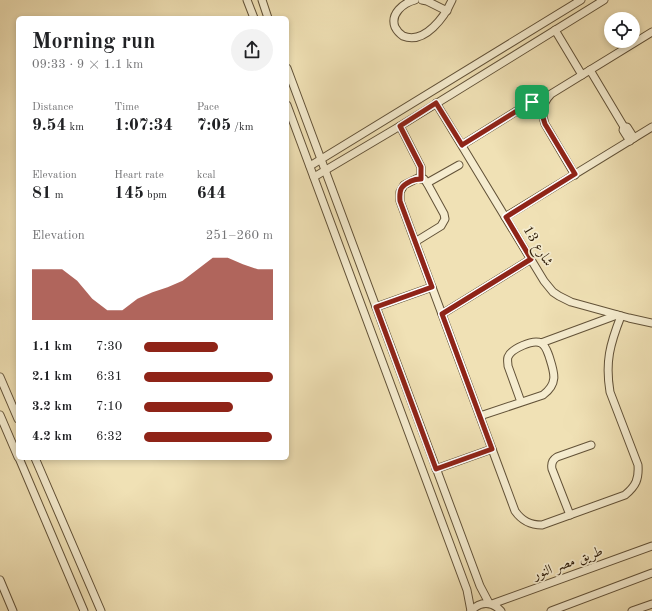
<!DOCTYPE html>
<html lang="en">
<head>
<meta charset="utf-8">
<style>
	:root { --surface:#fff; --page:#f2f2f2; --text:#202124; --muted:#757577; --accent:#8f2418 }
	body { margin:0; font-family:"Old Standard TT",Amiri,serif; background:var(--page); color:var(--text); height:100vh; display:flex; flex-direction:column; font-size:15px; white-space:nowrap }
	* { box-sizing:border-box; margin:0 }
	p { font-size:13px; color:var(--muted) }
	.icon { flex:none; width:22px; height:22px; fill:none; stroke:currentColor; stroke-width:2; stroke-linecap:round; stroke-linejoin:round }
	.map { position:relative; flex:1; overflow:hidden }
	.panel { position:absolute; left:16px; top:16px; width:273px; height:444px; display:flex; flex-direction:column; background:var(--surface); border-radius:6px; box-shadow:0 2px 6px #0003 }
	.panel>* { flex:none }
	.buttons { position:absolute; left:604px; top:12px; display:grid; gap:8px }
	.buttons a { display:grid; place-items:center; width:36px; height:36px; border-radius:50%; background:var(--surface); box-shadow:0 2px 6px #0003; font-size:20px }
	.pin { position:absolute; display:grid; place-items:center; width:34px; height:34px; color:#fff; margin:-17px; border-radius:8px; box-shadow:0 2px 6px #0006 }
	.round { display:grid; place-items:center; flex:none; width:42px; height:42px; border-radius:21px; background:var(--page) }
	.head { display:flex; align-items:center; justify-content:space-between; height:68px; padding:0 16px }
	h1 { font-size:22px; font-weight:700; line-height:30px }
	.stats { display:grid; grid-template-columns:repeat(3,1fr); gap:6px; height:68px; padding:4px 16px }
	.stats div { display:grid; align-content:center }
	.stats b { font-size:17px; font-weight:700 }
	.stats small { font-size:11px; font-weight:400 }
	.stats p { font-size:11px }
	.chart { height:112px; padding:8px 16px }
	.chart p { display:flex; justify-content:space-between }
	.chart svg { width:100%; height:72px; margin-top:4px; fill:var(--accent); opacity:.7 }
	ul { padding:0 16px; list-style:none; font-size:13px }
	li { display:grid; grid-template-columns:64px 48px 1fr; align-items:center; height:30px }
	li i { height:10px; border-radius:5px; background:var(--accent) }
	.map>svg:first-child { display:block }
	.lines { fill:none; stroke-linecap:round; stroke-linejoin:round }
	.minor-casing { stroke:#625238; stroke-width:9 }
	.minor { stroke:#f5eccf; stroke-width:7 }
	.route-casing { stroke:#fff; stroke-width:8 }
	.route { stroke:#8f2418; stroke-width:5 }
	.labels { text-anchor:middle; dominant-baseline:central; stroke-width:3.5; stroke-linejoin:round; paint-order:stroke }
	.street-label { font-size:14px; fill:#33220e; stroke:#f5eccf }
</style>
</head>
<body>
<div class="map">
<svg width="652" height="611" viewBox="0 0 652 611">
	<rect width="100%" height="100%" fill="#f0e1b5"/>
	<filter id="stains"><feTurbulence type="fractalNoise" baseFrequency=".005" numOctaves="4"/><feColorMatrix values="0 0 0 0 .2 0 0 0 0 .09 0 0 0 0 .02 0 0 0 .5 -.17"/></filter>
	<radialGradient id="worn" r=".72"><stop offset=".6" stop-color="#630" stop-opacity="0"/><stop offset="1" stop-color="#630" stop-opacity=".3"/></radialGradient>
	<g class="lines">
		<defs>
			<g id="minor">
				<polyline points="247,0 254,18"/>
				<polyline points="262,0 268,18"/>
				<path d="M415,0C403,3 390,14 395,27C397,31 400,34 403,36C425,45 445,16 452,0"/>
				<polyline points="422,0 427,1 447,11"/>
				<polyline points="555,30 582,75"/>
				<polyline points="287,68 480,586 489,603"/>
				<polyline points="590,70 624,127"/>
				<polyline points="436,103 544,281 553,292 559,296 571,302 629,318 652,323"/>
				<polyline points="287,105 467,590 471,611"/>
				<polyline points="400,126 421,167 421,179"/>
				<polyline points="630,141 623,130 624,127 627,127 634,138"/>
				<polyline points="462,145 531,102 539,101 544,103"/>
				<polyline points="310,166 581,0"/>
				<path d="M575,175L545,124C541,113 542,103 551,94L652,32"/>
				<polyline points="314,177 400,126 604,0"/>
				<polyline points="427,183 459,165"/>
				<polyline points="505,217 652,127"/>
				<path d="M415,242L441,226L445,219L444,214L427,183L424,179L418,178L404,185L400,192V201L515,511C522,521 530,525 542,525L625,495C636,486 639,479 638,465L610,392C605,362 610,344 621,316"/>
				<polyline points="376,307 432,287"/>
				<polyline points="442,314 531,259"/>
				<polyline points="541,343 617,315"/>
				<polyline points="0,377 18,419"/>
				<polyline points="0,415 18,457"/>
				<path d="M480,416L543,395C559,383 554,372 549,356C547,351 546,346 541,343C533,339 511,349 508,357C507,360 508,363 508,366L521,402"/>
				<polyline points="19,458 84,611"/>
				<polyline points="35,458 101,611"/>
				<polyline points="436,469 492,449"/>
				<path d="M570,515L552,469C551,464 552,460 557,457L591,445"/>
				<polyline points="0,580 13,611"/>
				<polyline points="492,604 652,546"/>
				<path d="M471,611C480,601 492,601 501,611"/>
				<polyline points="551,611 652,573"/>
				<polyline points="632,611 652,604"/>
			</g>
		</defs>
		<!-- minor casing -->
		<use href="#minor" class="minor-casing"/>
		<!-- minor -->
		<use href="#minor" class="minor"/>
	</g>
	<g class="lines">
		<defs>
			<path id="route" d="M539,101L544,103C542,111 542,117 545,124L575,174L506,217L531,259L442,314L492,449L436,469L376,307L432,287L400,201C399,189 401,186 411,181C415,179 417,179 421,179V167L400,126L436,103L462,145L528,104L532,102Z"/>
		</defs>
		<!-- route casing -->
		<use href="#route" class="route-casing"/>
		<!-- route -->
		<use href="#route" class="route"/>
	</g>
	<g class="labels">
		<!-- street labels -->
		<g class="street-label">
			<text transform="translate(538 246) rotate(59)">شارع 13</text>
			<text transform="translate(568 563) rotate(-20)">طريق مصر النور</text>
		</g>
	</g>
	<rect width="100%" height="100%" filter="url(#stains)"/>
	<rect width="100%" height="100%" fill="url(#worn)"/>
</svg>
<div class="buttons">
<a><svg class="icon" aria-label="locate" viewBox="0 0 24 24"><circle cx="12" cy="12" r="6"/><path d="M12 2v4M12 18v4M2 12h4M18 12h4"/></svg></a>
</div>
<div class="pin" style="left:532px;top:102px;background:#1e9e55"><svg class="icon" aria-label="arrive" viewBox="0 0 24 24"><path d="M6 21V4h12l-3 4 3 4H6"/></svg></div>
<section class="panel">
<div class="head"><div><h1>Morning run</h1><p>09:33 · 9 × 1.1 km</p></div><a class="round"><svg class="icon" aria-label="share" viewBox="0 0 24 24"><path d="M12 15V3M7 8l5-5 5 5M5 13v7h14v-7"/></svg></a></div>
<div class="stats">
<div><p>Distance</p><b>9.54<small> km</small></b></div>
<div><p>Time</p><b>1:07:34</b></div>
<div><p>Pace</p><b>7:05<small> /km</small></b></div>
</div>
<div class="stats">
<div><p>Elevation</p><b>81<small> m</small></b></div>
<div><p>Heart rate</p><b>145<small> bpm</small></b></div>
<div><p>kcal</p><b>644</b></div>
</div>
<div class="chart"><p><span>Elevation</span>251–260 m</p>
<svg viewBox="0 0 160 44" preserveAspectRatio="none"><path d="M0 44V13L10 13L20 13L30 20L40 31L50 38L60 38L70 31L80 27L90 24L100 20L110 13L120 6L130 6L140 10L150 13L160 13V44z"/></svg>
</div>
<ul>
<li><b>1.1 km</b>7:30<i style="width:57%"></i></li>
<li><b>2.1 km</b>6:31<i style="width:100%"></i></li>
<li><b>3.2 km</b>7:10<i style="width:69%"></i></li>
<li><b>4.2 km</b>6:32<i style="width:99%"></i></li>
</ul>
</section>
</div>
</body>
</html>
